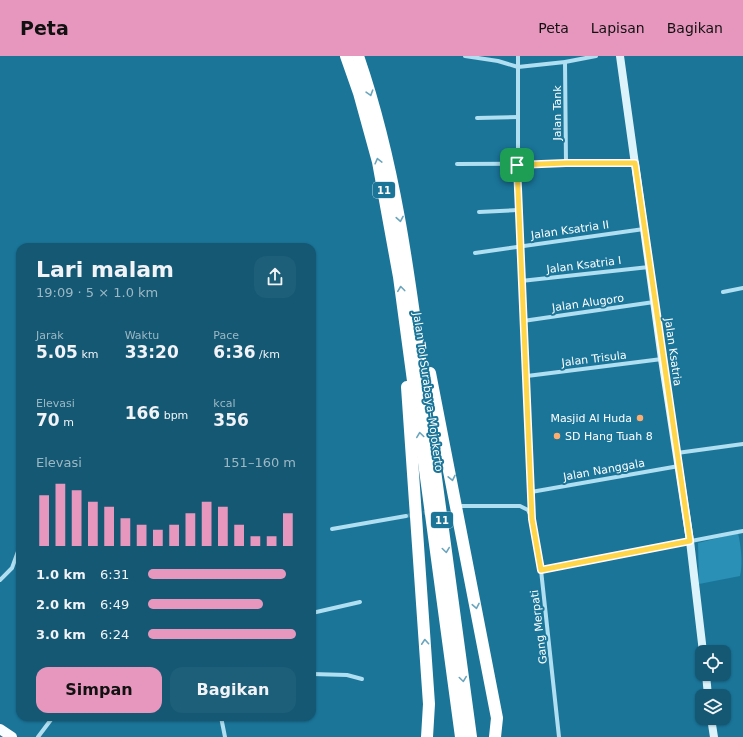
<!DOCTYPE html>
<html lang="id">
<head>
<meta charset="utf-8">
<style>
	:root { --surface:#145873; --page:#1d5e78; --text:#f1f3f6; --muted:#9db8c4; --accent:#e797bd }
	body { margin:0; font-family:"DejaVu Sans",sans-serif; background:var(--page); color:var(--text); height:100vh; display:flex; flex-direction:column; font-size:15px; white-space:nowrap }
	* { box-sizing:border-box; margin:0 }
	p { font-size:13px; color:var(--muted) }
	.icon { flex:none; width:22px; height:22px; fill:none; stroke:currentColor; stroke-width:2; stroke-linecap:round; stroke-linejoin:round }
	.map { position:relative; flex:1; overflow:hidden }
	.side { position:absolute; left:16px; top:187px; width:300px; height:478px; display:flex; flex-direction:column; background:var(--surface); border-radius:12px; box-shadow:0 1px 3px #0004 }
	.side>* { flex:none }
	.buttons { position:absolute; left:695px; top:589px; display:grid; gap:8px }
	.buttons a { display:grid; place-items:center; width:36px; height:36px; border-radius:8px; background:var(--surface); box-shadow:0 1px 3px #0004; font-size:20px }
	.pin { position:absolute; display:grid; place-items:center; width:34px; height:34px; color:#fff; margin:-17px; border-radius:8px; box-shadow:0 2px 6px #0006 }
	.round { display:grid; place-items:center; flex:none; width:42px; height:42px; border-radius:12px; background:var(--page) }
	.overview { display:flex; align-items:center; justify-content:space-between; height:68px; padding:0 20px }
	h1 { font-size:22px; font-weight:700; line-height:30px }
	.figures { display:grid; grid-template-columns:repeat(3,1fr); gap:6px; height:68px; padding:4px 20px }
	.figures div { display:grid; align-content:center }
	.figures b { font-size:17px; font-weight:700 }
	.figures small { font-size:11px; font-weight:400 }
	.figures p { font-size:11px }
	.chart { height:112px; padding:8px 20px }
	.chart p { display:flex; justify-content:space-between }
	.chart svg { width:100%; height:72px; margin-top:4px; stroke:var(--accent); stroke-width:6 }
	.button { display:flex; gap:8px; margin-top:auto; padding:8px 20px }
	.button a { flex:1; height:46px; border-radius:12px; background:var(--accent); color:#111; font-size:16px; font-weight:700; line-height:46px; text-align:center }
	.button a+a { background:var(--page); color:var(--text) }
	ul { padding:0 20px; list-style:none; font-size:13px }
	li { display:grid; grid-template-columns:64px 48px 1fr; align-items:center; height:30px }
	li i { height:10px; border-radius:5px; background:var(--accent) }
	header { display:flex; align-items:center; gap:24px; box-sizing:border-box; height:56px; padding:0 20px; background:var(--accent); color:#111 }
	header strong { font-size:19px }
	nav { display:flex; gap:22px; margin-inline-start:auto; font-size:14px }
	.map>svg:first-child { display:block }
	.green { fill:#2a90b5 }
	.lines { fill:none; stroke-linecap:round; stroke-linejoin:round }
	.street-tunnel { stroke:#4891ad; stroke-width:4; stroke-dasharray:4 2; stroke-linecap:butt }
	.street { stroke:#afdff1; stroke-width:4 }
	.secondary { stroke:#ddf3fc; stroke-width:8 }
	.primary { stroke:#f9fdff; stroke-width:10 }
	.highway { stroke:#fff; stroke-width:12 }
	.oneway { stroke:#6aa5bd }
	.route-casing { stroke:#fff; stroke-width:8 }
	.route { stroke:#ffd54a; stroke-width:5 }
	.poi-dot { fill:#ffad6f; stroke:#1a7599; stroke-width:1.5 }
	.labels { text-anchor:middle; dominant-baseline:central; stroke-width:4; stroke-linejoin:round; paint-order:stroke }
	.shield { fill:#1a7599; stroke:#bad6e0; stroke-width:1 }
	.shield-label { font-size:10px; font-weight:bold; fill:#fff }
	.street-label { font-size:11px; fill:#fff; stroke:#1a7599 }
	.poi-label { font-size:11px; fill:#fff; stroke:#1a7599; text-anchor:end }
</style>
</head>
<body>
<header>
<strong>Peta</strong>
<nav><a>Peta</a><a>Lapisan</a><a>Bagikan</a></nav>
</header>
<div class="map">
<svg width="743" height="681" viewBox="0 0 743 681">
	<rect width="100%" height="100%" fill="#1a7599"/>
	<!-- green -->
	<path class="green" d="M738,477C741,490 743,508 740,520L699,528L698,487Z"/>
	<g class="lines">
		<!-- street-tunnel -->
		<polyline class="street-tunnel" points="406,460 430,456"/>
		<!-- street -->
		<g class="street">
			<polyline points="465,0 498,5 518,11 565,6 596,0"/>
			<polyline points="518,0 518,154 532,463 541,514 559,681"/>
			<polyline points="565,6 566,107"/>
			<polyline points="477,62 518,61"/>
			<polyline points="457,108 635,107"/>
			<polyline points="479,156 518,154"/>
			<polyline points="475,197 644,173"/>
			<polyline points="521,225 649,211"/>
			<polyline points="723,236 743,232"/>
			<polyline points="523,265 654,246"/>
			<polyline points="527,320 662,303"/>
			<polyline points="677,397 743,388"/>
			<polyline points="531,436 679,410"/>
			<polyline points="462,450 520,450 528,454 532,462"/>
			<polyline points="332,473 406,460"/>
			<polyline points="541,514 743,475"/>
			<polyline points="0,524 12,512 20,490"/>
			<polyline points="312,557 360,546"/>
			<polyline points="312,618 347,619 362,623"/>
			<polyline points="221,661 225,681"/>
			<polyline points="38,681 53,661"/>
		</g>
		<!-- secondary -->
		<g class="secondary">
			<polyline points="620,0 662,303 690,485 703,596"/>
			<polyline points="706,618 708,640"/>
			<polyline points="711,662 714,681"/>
		</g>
		<!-- primary -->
		<polyline class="primary" points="0,673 12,681"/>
		<!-- highway -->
		<g class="highway">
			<polyline points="346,0 359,37 378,106 399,221 461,681"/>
			<path d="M358,0C396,110 410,225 425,340C440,454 456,567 471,681"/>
			<polyline points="430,317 497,662 495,681"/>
			<polyline points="407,331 429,648 427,681"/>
		</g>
	</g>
	<!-- one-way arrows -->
	<defs><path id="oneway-chevron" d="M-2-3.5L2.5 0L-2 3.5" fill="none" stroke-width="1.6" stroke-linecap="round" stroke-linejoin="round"/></defs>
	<g class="oneway">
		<use href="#oneway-chevron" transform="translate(370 37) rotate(73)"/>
		<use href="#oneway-chevron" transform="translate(378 105) rotate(-104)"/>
		<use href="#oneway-chevron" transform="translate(400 163) rotate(80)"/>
		<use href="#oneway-chevron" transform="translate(401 233) rotate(-97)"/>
		<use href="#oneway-chevron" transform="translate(420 379) rotate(-98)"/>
		<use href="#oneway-chevron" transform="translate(452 422) rotate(78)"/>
		<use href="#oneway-chevron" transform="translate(446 494) rotate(82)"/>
		<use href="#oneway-chevron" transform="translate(476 550) rotate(79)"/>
		<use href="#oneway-chevron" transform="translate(425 586) rotate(-94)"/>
		<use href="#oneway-chevron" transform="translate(463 623) rotate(82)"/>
	</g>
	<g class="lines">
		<defs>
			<polygon id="route" points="566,107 635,107 690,485 541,514 532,463 517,109"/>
		</defs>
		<!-- route casing -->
		<use href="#route" class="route-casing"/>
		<!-- route -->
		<use href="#route" class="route"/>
	</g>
	<!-- markers -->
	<g class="poi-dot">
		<circle cx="640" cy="362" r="4"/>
		<circle cx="557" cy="380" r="4"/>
	</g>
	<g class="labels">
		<!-- shield labels -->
		<g class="shield">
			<rect x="373" y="126" width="22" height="16" rx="3"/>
			<rect x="431" y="456" width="22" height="16" rx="3"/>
		</g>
		<g class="shield-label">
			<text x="384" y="134">11</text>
			<text x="442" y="464">11</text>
		</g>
		<!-- street labels -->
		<g class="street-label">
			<text transform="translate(557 57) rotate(-90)">Jalan Tank</text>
			<text transform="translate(570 174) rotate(-8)">Jalan Ksatria II</text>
			<text transform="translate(584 209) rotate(-7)">Jalan Ksatria I</text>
			<text transform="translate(588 247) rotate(-8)">Jalan Alugoro</text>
			<text transform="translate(673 296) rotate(82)">Jalan Ksatria</text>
			<text transform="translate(594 303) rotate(-7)">Jalan Trisula</text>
			<text transform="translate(428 336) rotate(82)">Jalan Tol Surabaya–Mojokerto</text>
			<text transform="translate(604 414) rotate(-10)">Jalan Nanggala</text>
			<text transform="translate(539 571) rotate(-97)">Gang Merpati</text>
		</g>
		<!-- poi labels -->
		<g class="poi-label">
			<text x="632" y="362">Masjid Al Huda</text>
			<text x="565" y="380" text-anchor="start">SD Hang Tuah 8</text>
		</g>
	</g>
</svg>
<div class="buttons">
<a><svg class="icon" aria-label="locate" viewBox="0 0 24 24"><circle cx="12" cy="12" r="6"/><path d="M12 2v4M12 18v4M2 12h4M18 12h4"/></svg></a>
<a><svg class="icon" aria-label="layers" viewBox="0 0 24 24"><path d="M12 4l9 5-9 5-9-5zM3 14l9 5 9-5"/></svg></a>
</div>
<div class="pin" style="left:517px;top:109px;background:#1e9e55"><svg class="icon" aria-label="arrive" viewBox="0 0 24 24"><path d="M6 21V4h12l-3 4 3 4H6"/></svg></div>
<section class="side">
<div class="overview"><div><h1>Lari malam</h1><p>19:09 · 5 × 1.0 km</p></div><a class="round"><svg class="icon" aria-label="share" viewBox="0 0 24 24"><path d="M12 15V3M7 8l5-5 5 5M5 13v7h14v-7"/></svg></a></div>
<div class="figures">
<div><p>Jarak</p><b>5.05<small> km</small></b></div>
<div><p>Waktu</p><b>33:20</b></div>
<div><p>Pace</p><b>6:36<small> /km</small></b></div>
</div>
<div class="figures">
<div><p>Elevasi</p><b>70<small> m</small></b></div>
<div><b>166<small> bpm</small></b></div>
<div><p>kcal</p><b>356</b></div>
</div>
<div class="chart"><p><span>Elevasi</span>151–160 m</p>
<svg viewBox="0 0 160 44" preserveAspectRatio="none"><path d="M5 44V13M15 44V6M25 44V10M35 44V17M45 44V20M55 44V27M65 44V31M75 44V34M85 44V31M95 44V24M105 44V17M115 44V20M125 44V31M135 44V38M145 44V38M155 44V24"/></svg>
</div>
<ul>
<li><b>1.0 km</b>6:31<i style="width:93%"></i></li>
<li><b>2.0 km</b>6:49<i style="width:78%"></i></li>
<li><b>3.0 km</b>6:24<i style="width:100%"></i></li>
</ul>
<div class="button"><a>Simpan</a><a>Bagikan</a></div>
</section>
</div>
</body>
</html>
